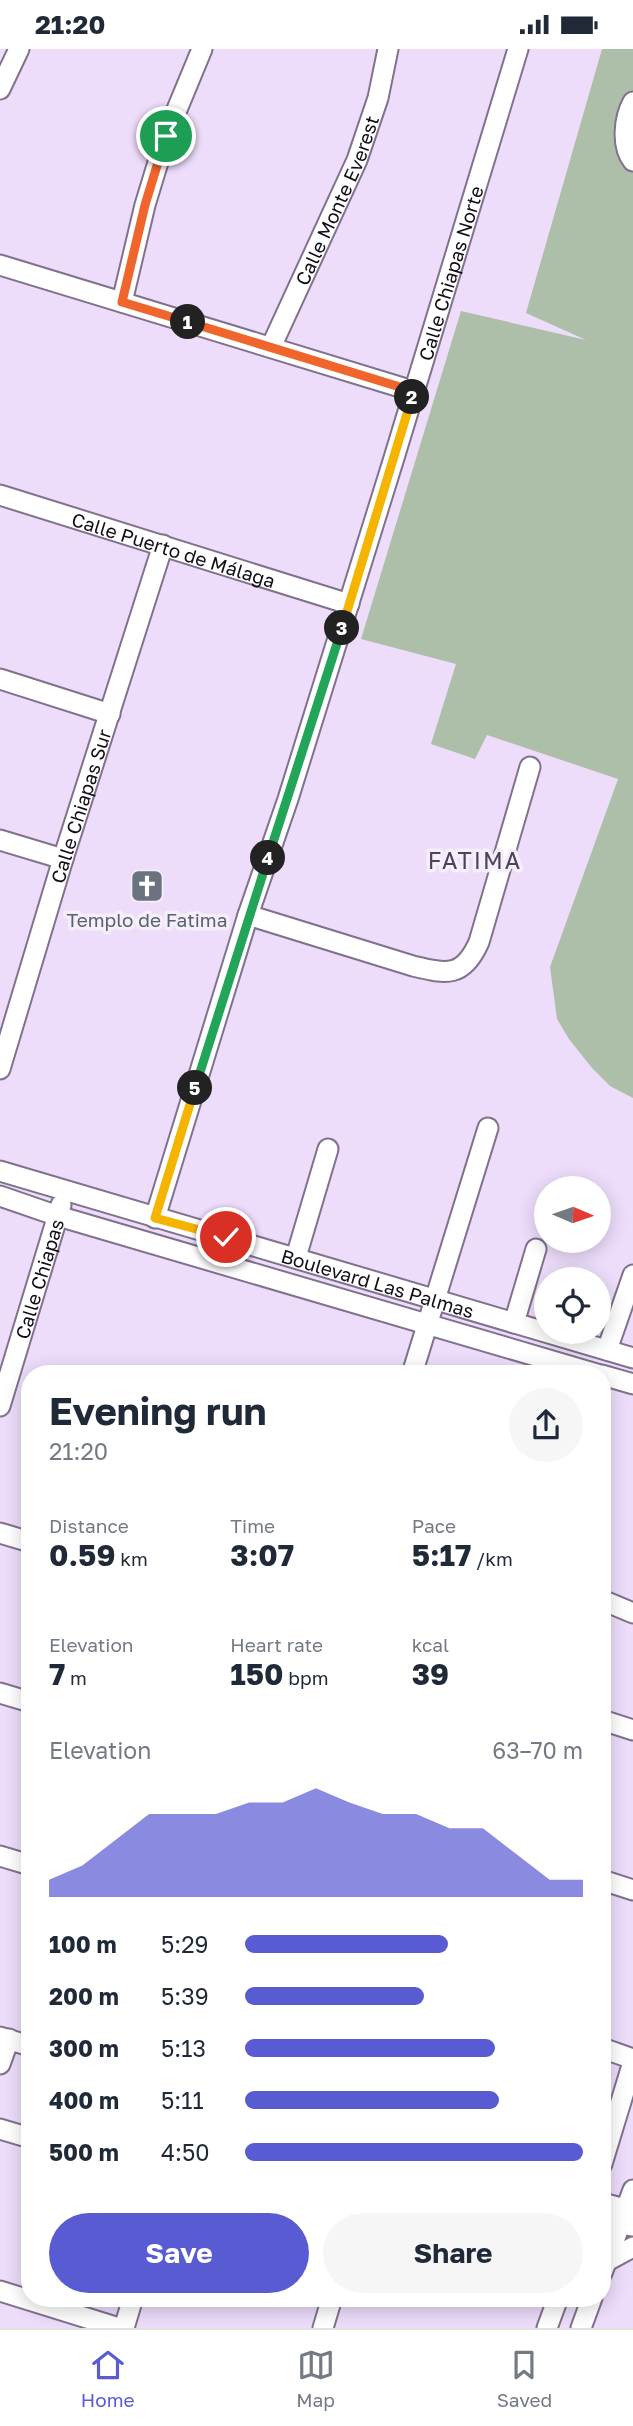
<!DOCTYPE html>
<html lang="en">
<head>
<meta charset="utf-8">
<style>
	:root { --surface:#fff; --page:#f6f6f7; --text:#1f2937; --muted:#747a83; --line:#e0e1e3; --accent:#595bd3 }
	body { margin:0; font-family:"Golos Text",sans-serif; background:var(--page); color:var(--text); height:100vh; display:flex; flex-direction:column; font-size:26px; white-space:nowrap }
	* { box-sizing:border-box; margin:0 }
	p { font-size:23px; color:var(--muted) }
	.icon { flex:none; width:38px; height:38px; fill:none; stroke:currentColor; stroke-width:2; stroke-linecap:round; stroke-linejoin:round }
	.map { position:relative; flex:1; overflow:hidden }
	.side { position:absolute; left:21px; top:1316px; width:590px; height:942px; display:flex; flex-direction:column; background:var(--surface); border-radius:28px; box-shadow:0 4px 18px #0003 }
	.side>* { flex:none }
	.needle { width:46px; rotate:92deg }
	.buttons { position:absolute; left:534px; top:1127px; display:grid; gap:14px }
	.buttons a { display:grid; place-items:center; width:77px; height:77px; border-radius:50%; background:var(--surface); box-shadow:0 4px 18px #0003; font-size:35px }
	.pin { position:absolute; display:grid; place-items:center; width:60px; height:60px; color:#fff; margin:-30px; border:4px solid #fff; border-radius:50%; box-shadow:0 2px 7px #0007 }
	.km { position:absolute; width:35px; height:35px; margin:-18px; border-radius:50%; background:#222; color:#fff; font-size:19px; line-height:35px; text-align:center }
	.round { display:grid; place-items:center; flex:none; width:74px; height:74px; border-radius:37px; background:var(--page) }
	.summary { display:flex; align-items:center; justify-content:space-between; height:119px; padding:0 28px }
	h1 { font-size:38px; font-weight:700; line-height:52px }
	.stats { display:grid; grid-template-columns:repeat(3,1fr); gap:10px; height:119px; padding:7px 28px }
	.stats div { display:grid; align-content:center }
	.stats b { font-size:30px; font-weight:700 }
	.stats small { font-size:19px; font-weight:400 }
	.stats p { font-size:19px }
	.chart { height:196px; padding:14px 28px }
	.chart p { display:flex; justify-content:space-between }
	.chart svg { width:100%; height:126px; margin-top:7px; fill:var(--accent); opacity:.7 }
	.button { display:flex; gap:14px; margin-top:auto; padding:14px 28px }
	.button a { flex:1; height:80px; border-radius:42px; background:var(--accent); color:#fff; font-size:28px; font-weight:700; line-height:80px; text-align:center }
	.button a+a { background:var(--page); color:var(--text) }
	ul { padding:0 28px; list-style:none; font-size:23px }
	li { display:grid; grid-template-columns:112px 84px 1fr; align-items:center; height:52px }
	li i { height:18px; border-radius:9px; background:var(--accent) }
	.status { display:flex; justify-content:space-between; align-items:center; height:49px; padding:0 35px; background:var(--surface); direction:ltr }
	.status svg { height:19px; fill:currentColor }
	.tab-bar { display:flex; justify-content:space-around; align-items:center; height:98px; border-top:2px solid var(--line); background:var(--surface); font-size:19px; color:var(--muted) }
	.tab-bar a { display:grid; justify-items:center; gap:4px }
	.tab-bar .on { color:var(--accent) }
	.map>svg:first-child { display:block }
	.green { fill:#adbea9 }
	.building { fill:#cc9e9a; stroke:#7f5e5b; stroke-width:2; filter:url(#shadow) }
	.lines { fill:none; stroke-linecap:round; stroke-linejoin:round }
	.minor-casing { stroke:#80728d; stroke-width:23 }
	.minor { stroke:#fff; stroke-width:19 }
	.split-1-casing { stroke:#fff; stroke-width:14 }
	.split-2-casing { stroke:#fff; stroke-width:14 }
	.split-3-casing { stroke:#fff; stroke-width:14 }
	.split-4-casing { stroke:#fff; stroke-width:14 }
	.split-5-casing { stroke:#fff; stroke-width:14 }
	.split-6-casing { stroke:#fff; stroke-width:14 }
	.split-1 { stroke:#f0652b; stroke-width:9 }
	.split-2 { stroke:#f0652b; stroke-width:9 }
	.split-3 { stroke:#f5b400; stroke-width:9 }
	.split-4 { stroke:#22a559; stroke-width:9 }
	.split-5 { stroke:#22a559; stroke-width:9 }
	.split-6 { stroke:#f5b400; stroke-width:9 }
	.labels { text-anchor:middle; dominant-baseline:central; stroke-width:7; stroke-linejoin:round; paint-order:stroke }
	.street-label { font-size:19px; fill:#120d17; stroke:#f5eefb }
	.worship-label { font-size:19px; fill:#5b616d; stroke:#f5eefb }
	.quarter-label { font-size:23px; letter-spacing:2px; fill:#4e415a; stroke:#f5eefb }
</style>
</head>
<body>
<div class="status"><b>21:20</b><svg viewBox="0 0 49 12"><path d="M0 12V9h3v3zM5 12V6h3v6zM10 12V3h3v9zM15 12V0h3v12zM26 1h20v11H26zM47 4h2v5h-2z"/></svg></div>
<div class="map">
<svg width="633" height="2279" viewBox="0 0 633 2279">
	<defs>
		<filter id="shadow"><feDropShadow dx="8" dy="4.5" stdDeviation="0" flood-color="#0004"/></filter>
	</defs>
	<rect width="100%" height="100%" fill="#edddfb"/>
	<!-- green -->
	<polygon class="green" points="602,0 633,0 633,1049 610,1037 592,1019 569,990 557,970 550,918 618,730 487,686 475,710 431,695 456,615 361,590 461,262 586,291 526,264"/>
	<!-- building -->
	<polygon class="building" points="30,2043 30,2079 21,2077"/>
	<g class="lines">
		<defs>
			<g id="minor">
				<polyline points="0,40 19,0"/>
				<path d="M633,53C624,69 621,97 633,112"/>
				<polyline points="0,216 413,342"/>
				<polyline points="122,253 145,156 166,87 202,0"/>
				<path id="s1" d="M271,298L357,111L378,49L388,0"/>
				<path id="s2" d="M0,446L349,555"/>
				<polyline points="0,630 110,665"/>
				<polyline points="0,791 63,810"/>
				<path d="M248,866L413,917C447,925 463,929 479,893L530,718"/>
				<path id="s3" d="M0,1020L63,810L163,496"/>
				<path id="s4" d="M0,1122L633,1309"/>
				<polyline points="0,1147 58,1167 597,1325"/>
				<path id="s5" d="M155,1169L248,866L288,750L394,409L518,0"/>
				<polyline points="296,1208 328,1100"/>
				<polyline points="514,1274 536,1200"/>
				<polyline points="607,1301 633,1226"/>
				<polyline points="412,1325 488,1079"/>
				<polyline points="602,1326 633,1335"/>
				<path id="s6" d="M0,1357L61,1156"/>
				<polyline points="0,1484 30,1493"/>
				<polyline points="602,1551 633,1564"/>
				<polyline points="0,1644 30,1653"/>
				<polyline points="602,1671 633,1681"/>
				<polyline points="0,1807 30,1816"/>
				<polyline points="602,1831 633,1841"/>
				<polyline points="0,1988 30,1997"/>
				<polyline points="602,1999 633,2010"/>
				<polyline points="0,2015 9,1990"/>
				<polyline points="0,2080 30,2089"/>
				<polyline points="602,2115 633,2013"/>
				<polyline points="602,2154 633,2162"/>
				<polyline points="602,2171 632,2177"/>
				<polyline points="607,2212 633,2198"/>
				<polyline points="602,2224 633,2141"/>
				<polyline points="0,2242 119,2279"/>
				<polyline points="124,2279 133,2249"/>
				<polyline points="323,2279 332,2249"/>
				<polyline points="547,2279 558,2249"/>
				<polyline points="581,2279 592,2249"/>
			</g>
		</defs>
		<!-- minor casing -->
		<use href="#minor" class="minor-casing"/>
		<!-- minor -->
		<use href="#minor" class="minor"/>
	</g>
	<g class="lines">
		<defs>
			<polyline id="split-1" points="166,87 145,156 122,253 188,273"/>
			<polyline id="split-2" points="188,273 413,342 412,348"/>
			<polyline id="split-3" points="342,579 412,348"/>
			<polyline id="split-4" points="268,809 342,579"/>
			<polyline id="split-5" points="195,1039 268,809"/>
			<polyline id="split-6" points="195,1039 155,1169 226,1188"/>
		</defs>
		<!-- split-1 casing -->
		<use href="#split-1" class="split-1-casing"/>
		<!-- split-2 casing -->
		<use href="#split-2" class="split-2-casing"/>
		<!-- split-3 casing -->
		<use href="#split-3" class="split-3-casing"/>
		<!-- split-4 casing -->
		<use href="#split-4" class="split-4-casing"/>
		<!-- split-5 casing -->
		<use href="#split-5" class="split-5-casing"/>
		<!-- split-6 casing -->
		<use href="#split-6" class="split-6-casing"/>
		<!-- split-1 -->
		<use href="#split-1" class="split-1"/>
		<!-- split-2 -->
		<use href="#split-2" class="split-2"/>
		<!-- split-3 -->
		<use href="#split-3" class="split-3"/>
		<!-- split-4 -->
		<use href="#split-4" class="split-4"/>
		<!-- split-5 -->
		<use href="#split-5" class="split-5"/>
		<!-- split-6 -->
		<use href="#split-6" class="split-6"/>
	</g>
	<!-- icons -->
	<defs>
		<symbol id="church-square" viewBox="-11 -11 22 22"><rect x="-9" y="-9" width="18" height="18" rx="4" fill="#6b7280" stroke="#f5eefb"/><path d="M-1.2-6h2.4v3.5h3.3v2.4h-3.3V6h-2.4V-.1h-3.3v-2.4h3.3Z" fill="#fff"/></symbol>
	</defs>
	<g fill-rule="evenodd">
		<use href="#church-square" x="128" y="818" width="38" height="38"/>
	</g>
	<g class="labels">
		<!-- street labels -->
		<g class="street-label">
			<text stroke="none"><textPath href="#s1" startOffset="161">Calle Monte Everest</textPath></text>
			<text stroke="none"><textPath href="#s5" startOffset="990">Calle Chiapas Norte</textPath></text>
			<text stroke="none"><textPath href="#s2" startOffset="182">Calle Puerto de Málaga</textPath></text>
			<text stroke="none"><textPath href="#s3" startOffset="275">Calle Chiapas Sur</textPath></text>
			<text stroke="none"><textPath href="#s6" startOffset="133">Calle Chiapas</textPath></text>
			<text stroke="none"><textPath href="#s4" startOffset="394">Boulevard Las Palmas</textPath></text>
		</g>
		<!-- worship labels -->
		<g class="worship-label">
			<text x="147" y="870">Templo de Fatima</text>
		</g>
		<!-- quarter labels -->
		<g class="quarter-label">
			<text x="475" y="811">FATIMA</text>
		</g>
	</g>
</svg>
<div class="buttons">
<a><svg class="needle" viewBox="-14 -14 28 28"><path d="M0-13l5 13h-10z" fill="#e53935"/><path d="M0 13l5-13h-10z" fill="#747a83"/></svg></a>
<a><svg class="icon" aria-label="locate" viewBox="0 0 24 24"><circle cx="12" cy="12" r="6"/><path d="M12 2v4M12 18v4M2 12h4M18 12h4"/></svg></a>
</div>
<div class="pin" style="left:166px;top:87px;background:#1e9e55"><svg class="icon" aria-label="arrive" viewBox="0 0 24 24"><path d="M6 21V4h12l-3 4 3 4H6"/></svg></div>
<div class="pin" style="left:226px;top:1188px;background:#d93025"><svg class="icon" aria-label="check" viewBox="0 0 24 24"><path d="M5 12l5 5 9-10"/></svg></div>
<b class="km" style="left:188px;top:273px">1</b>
<b class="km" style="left:412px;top:348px">2</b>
<b class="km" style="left:342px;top:579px">3</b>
<b class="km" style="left:268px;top:809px">4</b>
<b class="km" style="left:195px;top:1039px">5</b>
<section class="side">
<div class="summary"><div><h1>Evening run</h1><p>21:20</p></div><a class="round"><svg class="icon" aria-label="share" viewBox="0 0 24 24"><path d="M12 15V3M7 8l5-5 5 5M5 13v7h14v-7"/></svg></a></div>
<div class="stats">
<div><p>Distance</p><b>0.59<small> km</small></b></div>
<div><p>Time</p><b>3:07</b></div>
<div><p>Pace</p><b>5:17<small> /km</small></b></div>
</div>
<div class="stats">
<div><p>Elevation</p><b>7<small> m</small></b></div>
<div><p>Heart rate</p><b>150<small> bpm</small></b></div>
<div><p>kcal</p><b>39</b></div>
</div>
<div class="chart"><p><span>Elevation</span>63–70 m</p>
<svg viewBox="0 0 160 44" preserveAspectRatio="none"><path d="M0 44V38L10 33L20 24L30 15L40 15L50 15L60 11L70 11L80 6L90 11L100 15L110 15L120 20L130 20L140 29L150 38L160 38V44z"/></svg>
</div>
<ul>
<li><b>100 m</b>5:29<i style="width:60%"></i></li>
<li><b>200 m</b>5:39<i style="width:53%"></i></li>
<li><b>300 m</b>5:13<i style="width:74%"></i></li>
<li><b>400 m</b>5:11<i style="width:75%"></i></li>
<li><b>500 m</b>4:50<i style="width:100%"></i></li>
</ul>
<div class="button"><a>Save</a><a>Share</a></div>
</section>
</div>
<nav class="tab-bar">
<a class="on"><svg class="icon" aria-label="home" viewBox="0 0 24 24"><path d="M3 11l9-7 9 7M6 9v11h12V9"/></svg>Home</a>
<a><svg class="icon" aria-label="map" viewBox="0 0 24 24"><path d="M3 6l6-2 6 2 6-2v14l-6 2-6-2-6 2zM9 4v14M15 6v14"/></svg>Map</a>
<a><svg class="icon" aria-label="saved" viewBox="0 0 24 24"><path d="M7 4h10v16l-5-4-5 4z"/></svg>Saved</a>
</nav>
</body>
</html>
